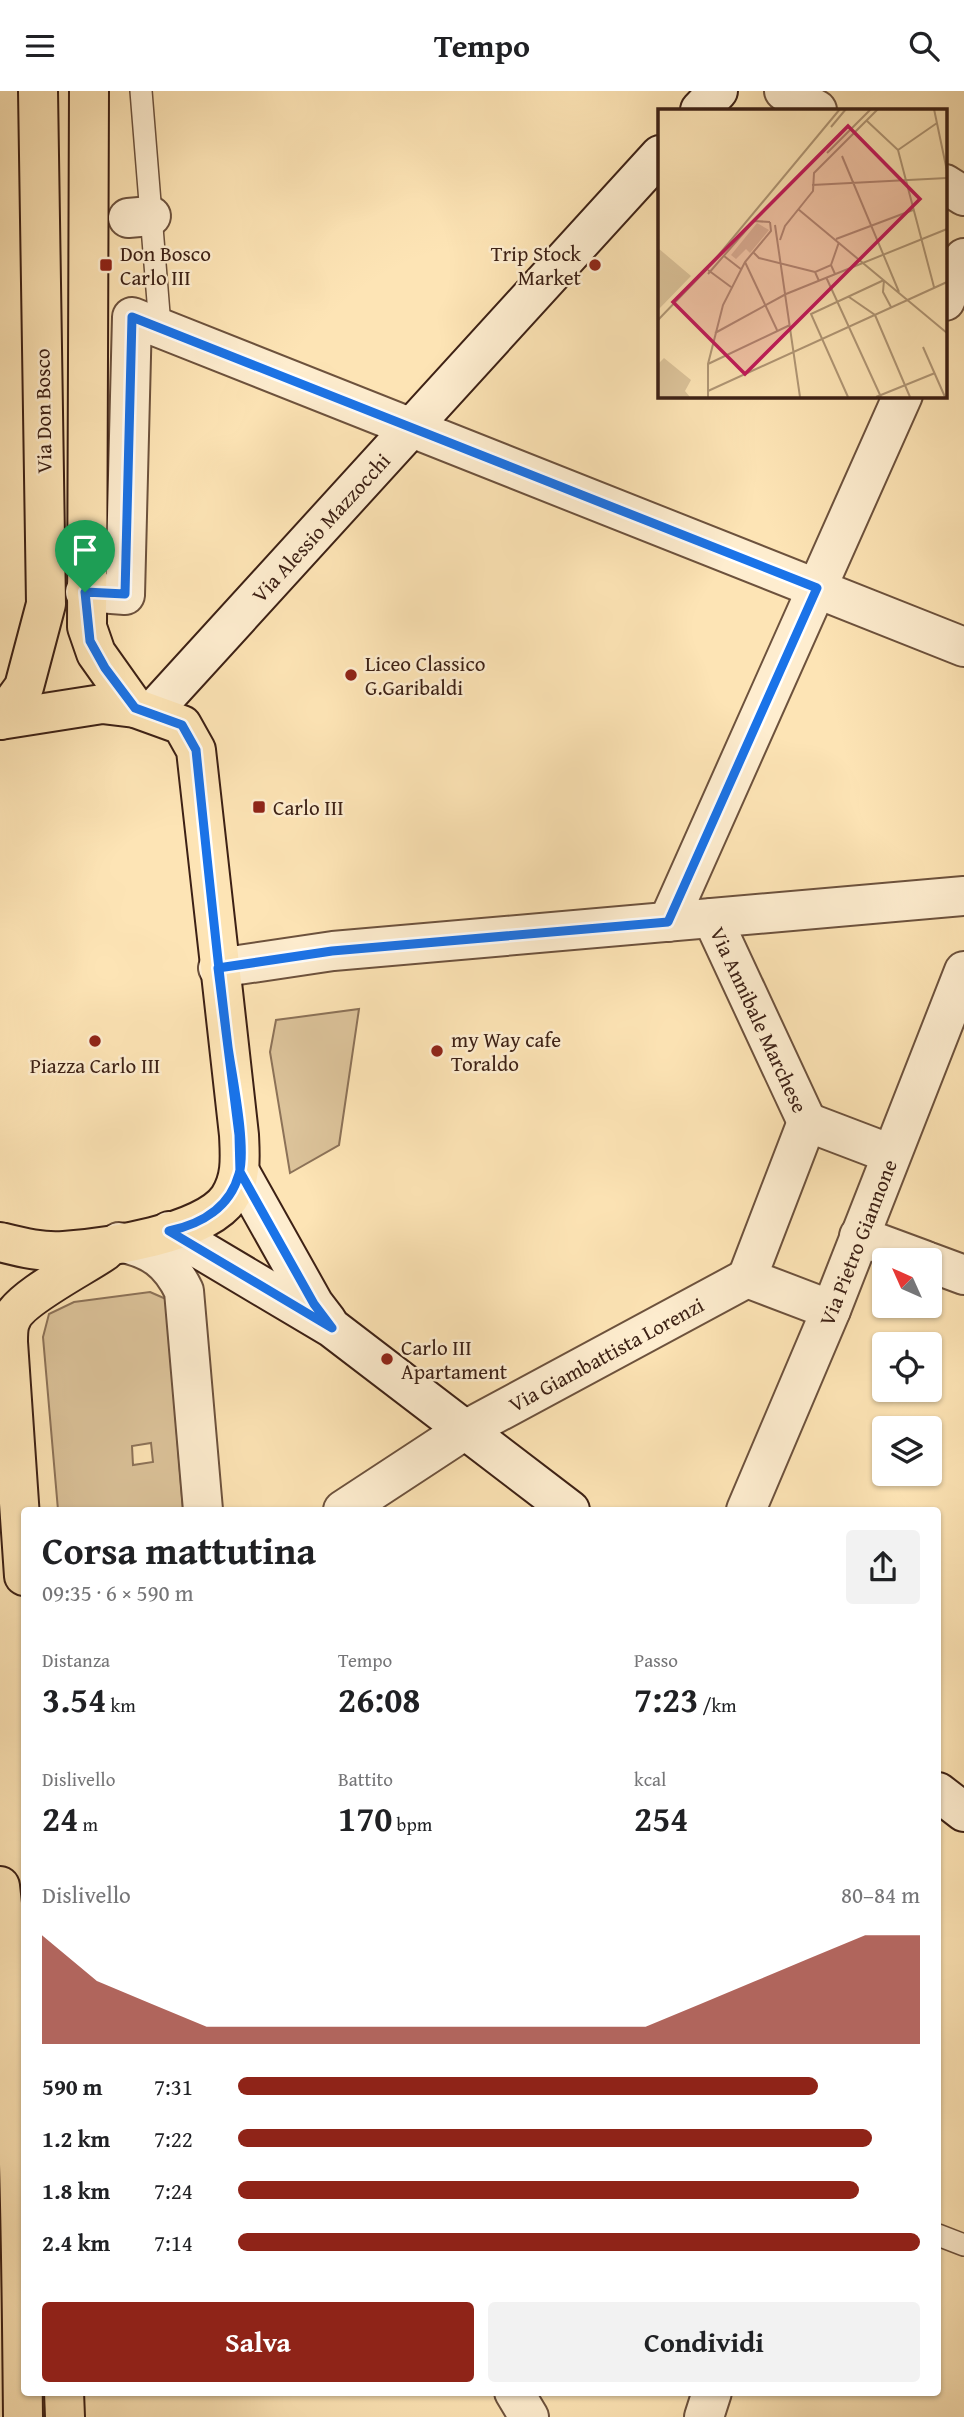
<!DOCTYPE html>
<html lang="it">
<head>
<meta charset="utf-8">
<style>
	:root { --surface:#fff; --page:#f2f2f2; --text:#202124; --muted:#757577; --accent:#8f2418 }
	body { margin:0; font-family:"Gentium Book Plus",serif; background:var(--page); color:var(--text); height:100vh; display:flex; flex-direction:column; font-size:26px; white-space:nowrap }
	* { box-sizing:border-box; margin:0 }
	p { font-size:23px; color:var(--muted) }
	.icon { flex:none; width:38px; height:38px; fill:none; stroke:currentColor; stroke-width:2; stroke-linecap:round; stroke-linejoin:round }
	.map { position:relative; flex:1; overflow:hidden }
	.details { position:absolute; left:21px; top:1416px; width:920px; height:889px; display:flex; flex-direction:column; background:var(--surface); border-radius:7px; box-shadow:0 2px 5px #0004 }
	.details>* { flex:none }
	.needle { width:46px; rotate:315deg }
	.controls { position:absolute; left:872px; top:1157px; display:grid; gap:14px }
	.controls a { display:grid; place-items:center; width:70px; height:70px; border-radius:7px; background:var(--surface); box-shadow:0 2px 5px #0004; font-size:35px }
	.pin { position:absolute; display:grid; place-items:center; width:60px; height:60px; color:#fff; margin:-72px -30px; border-radius:50% 50% 50% 0; rotate:-45deg; box-shadow:0 0 7px #0007 }
	.pin .icon { rotate:45deg }
	.round { display:grid; place-items:center; flex:none; width:74px; height:74px; border-radius:7px; background:var(--page) }
	.summary { display:flex; align-items:center; justify-content:space-between; height:119px; padding:0 21px }
	h1 { font-size:38px; font-weight:800; line-height:52px }
	.figures { display:grid; grid-template-columns:repeat(3,1fr); gap:10px; height:119px; padding:7px 21px }
	.figures div { display:grid; align-content:center }
	.figures b { font-size:35px; font-weight:800 }
	.figures small { font-size:19px; font-weight:400 }
	.figures p { font-size:19px }
	.chart { height:196px; padding:14px 21px }
	.chart p { display:flex; justify-content:space-between }
	.chart svg { width:100%; height:126px; margin-top:7px; fill:var(--accent); opacity:.7 }
	.button { display:flex; gap:14px; margin-top:auto; padding:14px 21px }
	.button a { flex:1; height:80px; border-radius:7px; background:var(--accent); color:#fff; font-size:28px; font-weight:800; line-height:80px; text-align:center }
	.button a+a { background:var(--page); color:var(--text) }
	ul { padding:0 21px; list-style:none; font-size:23px }
	li { display:grid; grid-template-columns:112px 84px 1fr; align-items:center; height:52px }
	li i { height:18px; border-radius:9px; background:var(--accent) }
	header { display:flex; justify-content:space-between; align-items:center; height:91px; padding:0 21px; background:var(--surface); font-size:32px; font-weight:800 }
	.map>svg:first-child { display:block }
	.green { fill:#dcc39a; stroke:#8c7258; stroke-width:2; fill-rule:evenodd }
	.lines { fill:none; stroke-linecap:round; stroke-linejoin:round }
	.lane-casing { stroke:#6d523d; stroke-width:24 }
	.street-casing { stroke:#6d523d; stroke-width:42 }
	.secondary-casing { stroke:#3d2115; stroke-width:42 }
	.primary-casing { stroke:#3d2115; stroke-width:42 }
	.lane { stroke:#feedcf; stroke-width:21 }
	.street { stroke:#feedcf; stroke-width:38 }
	.secondary { stroke:#feedcf; stroke-width:38 }
	.primary { stroke:#fde4b5; stroke-width:38 }
	.route-casing { stroke:#fff; stroke-width:14 }
	.route { stroke:#1a73e8; stroke-width:9 }
	.poi-dot { fill:#8f2418; stroke:#feedcf; stroke-width:2.5 }
	.labels { text-anchor:middle; dominant-baseline:central; stroke-width:5; stroke-linejoin:round; paint-order:stroke }
	.poi-label { font-size:21px; fill:#3d2115; stroke:#feedcf; text-anchor:start }
	.street-label { font-size:21px; fill:#3d2115; stroke:#feedcf }
	.inset-road { fill:none; stroke:#b09675; stroke-width:2 }
	.view { fill:#c2185b; fill-opacity:0.15; stroke:#c2185b; stroke-width:3.5 }
	.inset-edge { fill:none; stroke:#3d2115; stroke-width:3.5 }
</style>
</head>
<body>
<header><svg class="icon" aria-label="menu" viewBox="0 0 24 24"><path d="M4 6h16M4 12h16M4 18h16"/></svg>Tempo<svg class="icon" aria-label="search" viewBox="0 0 24 24"><circle cx="10" cy="10" r="6"/><path d="M15 15l6 6"/></svg></header>
<div class="map">
<svg width="964" height="2326" viewBox="0 0 964 2326">
	<rect width="100%" height="100%" fill="#fde4b5"/>
	<filter id="stains"><feTurbulence type="fractalNoise" baseFrequency=".00286" numOctaves="4"/><feColorMatrix values="0 0 0 0 .2 0 0 0 0 .09 0 0 0 0 .02 0 0 0 .5 -.17"/></filter>
	<radialGradient id="worn" r=".72"><stop offset=".6" stop-color="#630" stop-opacity="0"/><stop offset="1" stop-color="#630" stop-opacity=".3"/></radialGradient>
	<!-- green -->
	<g class="green">
		<polygon points="359,918 339,1054 290,1082 270,961 276,929"/>
		<path d="M150,1201L166,1208L183,1419H58L43,1246L49,1223L74,1211ZM151,1352L153,1371L133,1374L132,1355Z"/>
	</g>
	<g class="lines">
		<defs>
			<g id="lane">
				<polyline points="141,0 160,235"/>
				<polyline points="938,2144 964,2154"/>
			</g>
			<g id="street">
				<polyline points="784,0 817,19"/>
				<polyline points="945,93 964,105"/>
				<polyline points="128,127 151,125"/>
				<polyline points="945,210 964,167"/>
				<polyline points="85,501 125,504 132,226 964,556"/>
				<path id="s1" d="M712,827L807,1031"/>
				<polyline points="668,831 903,304"/>
				<polyline points="218,877 333,860 964,805"/>
				<polyline points="859,1145 924,1169"/>
				<path d="M119,1151C152,1158 169,1169 184,1200L203,1419"/>
				<polyline points="929,1171 964,1184"/>
				<polyline points="831,1219 747,1187 807,1031 891,1063"/>
				<path id="s2" d="M343,1419L465,1339L747,1187"/>
				<path id="s3" d="M746,1419L831,1219L964,880"/>
				<polyline points="514,2301 529,2326"/>
				<polyline points="704,2326 712,2301"/>
			</g>
			<g id="secondary">
				<polyline points="700,19 718,0"/>
				<path id="s4" d="M152,621L660,64"/>
				<polyline points="240,1081 314,1213 327,1230"/>
				<polyline points="169,1140 332,1237 570,1419"/>
				<polyline points="938,1701 964,1721"/>
			</g>
			<g id="primary">
				<polyline points="89,0 87,536 96,562 135,617"/>
				<path d="M0,629L102,613L135,617L182,634L196,659L239,1044C240,1066 242,1087 229,1107C205,1143 105,1157 64,1160C43,1162 20,1156 0,1151"/>
				<polyline points="0,629 24,596 46,513 38,0"/>
				<path d="M24,1485L8,1251C8,1244 8,1235 11,1229C19,1207 84,1175 105,1160"/>
				<path d="M0,1795C21,1971 21,2149 23,2326"/>
				<polyline points="64,2301 65,2326"/>
			</g>
		</defs>
		<!-- lane casing -->
		<use href="#lane" class="lane-casing"/>
		<!-- street casing -->
		<use href="#street" class="street-casing"/>
		<!-- secondary casing -->
		<use href="#secondary" class="secondary-casing"/>
		<!-- primary casing -->
		<use href="#primary" class="primary-casing"/>
		<!-- lane -->
		<use href="#lane" class="lane"/>
		<!-- street -->
		<use href="#street" class="street"/>
		<!-- secondary -->
		<use href="#secondary" class="secondary"/>
		<!-- primary -->
		<use href="#primary" class="primary"/>
	</g>
	<g class="lines">
		<defs>
			<path id="route" d="M85,501L90,550L105,577L135,617L182,634L196,659C206,758 216,857 228,956C232,985 247,1056 239,1083C230,1116 202,1133 169,1140L332,1237L314,1213L240,1081L239,1044L218,877L332,860L668,831L817,497L132,226L125,503L85,501"/>
		</defs>
		<!-- route casing -->
		<use href="#route" class="route-casing"/>
		<!-- route -->
		<use href="#route" class="route"/>
	</g>
	<!-- markers -->
	<g class="poi-dot">
		<rect x="99" y="167" width="14" height="14" rx="3.5"/>
		<circle cx="595" cy="174" r="7"/>
		<circle cx="351" cy="584" r="7"/>
		<rect x="252" y="709" width="14" height="14" rx="3.5"/>
		<circle cx="95" cy="950" r="7"/>
		<circle cx="437" cy="960" r="7"/>
		<circle cx="387" cy="1268" r="7"/>
	</g>
	<g class="labels">
		<!-- poi labels -->
		<g class="poi-label">
			<text x="120" y="162">Don Bosco<tspan x="120" dy="24">Carlo III</tspan></text>
			<text x="581" y="162" text-anchor="end">Trip Stock<tspan x="581" dy="24">Market</tspan></text>
			<text x="365" y="572">Liceo Classico<tspan x="365" dy="24">G.Garibaldi</tspan></text>
			<text x="273" y="716">Carlo III</text>
			<text x="451" y="948">my Way cafe<tspan x="451" dy="24">Toraldo</tspan></text>
			<text x="95" y="974" text-anchor="middle">Piazza Carlo III</text>
			<text x="401" y="1256">Carlo III<tspan x="401" dy="24">Apartament</tspan></text>
		</g>
		<!-- street labels -->
		<g class="street-label">
			<text transform="translate(43 320) rotate(-91)">Via Don Bosco</text>
			<text stroke="none"><textPath href="#s4" startOffset="250">Via Alessio Mazzocchi</textPath></text>
			<text stroke="none"><textPath href="#s1" startOffset="112">Via Annibale Marchese</textPath></text>
			<text stroke="none"><textPath href="#s3" startOffset="290">Via Pietro Giannone</textPath></text>
			<text stroke="none"><textPath href="#s2" startOffset="306">Via Giambattista Lorenzi</textPath></text>
		</g>
	</g>
	<!-- overview -->
	<g transform="translate(658 18)">
		<rect width="289" height="289" fill="#fde4b5"/>
		<path d="M99,114L111,121L92,144L88,140L78,150L73,146ZM0,139L33,167L0,201ZM6,249L33,271L27,282L32,288H0V255Z" fill="#dcc39a"/>
		<path class="inset-road" d="M276,0L289,62M209,12L240,41L276,178M173,18L188,0M240,41L279,14M169,44L213,0M184,47L241,183M154,76L289,69M140,100L289,224M117,116L142,288M178,130L255,101M122,131L127,117L155,82L156,64L220,0M95,143L101,149L157,163M66,147L84,161M87,153L119,221M173,156L181,133M50,161L73,178M50,165L96,112L112,113M168,168L223,288M226,171L225,183L233,198M161,172L157,163L173,156L177,165M191,188L217,206L252,288M0,211L49,160L182,0M57,224L128,185L289,120M265,238L287,288M50,255L132,216M50,282L289,173M50,288V255L65,196L87,153L113,122L112,113M190,288L153,205L226,171M218,288L277,264"/>
		<path class="view" d="M190,17L262,90L87,265L15,193Z"/>
		<rect width="289" height="289" class="inset-edge"/>
	</g>
	<rect width="100%" height="100%" filter="url(#stains)"/>
	<rect width="100%" height="100%" fill="url(#worn)"/>
</svg>
<div class="controls">
<a><svg class="needle" viewBox="-14 -14 28 28"><path d="M0-13l5 13h-10z" fill="#e53935"/><path d="M0 13l5-13h-10z" fill="#757577"/></svg></a>
<a><svg class="icon" aria-label="locate" viewBox="0 0 24 24"><circle cx="12" cy="12" r="6"/><path d="M12 2v4M12 18v4M2 12h4M18 12h4"/></svg></a>
<a><svg class="icon" aria-label="layers" viewBox="0 0 24 24"><path d="M12 4l9 5-9 5-9-5zM3 14l9 5 9-5"/></svg></a>
</div>
<div class="pin" style="left:85px;top:501px;background:#1e9e55"><svg class="icon" aria-label="arrive" viewBox="0 0 24 24"><path d="M6 21V4h12l-3 4 3 4H6"/></svg></div>
<section class="details">
<div class="summary"><div><h1>Corsa mattutina</h1><p>09:35 · 6 × 590 m</p></div><a class="round"><svg class="icon" aria-label="share" viewBox="0 0 24 24"><path d="M12 15V3M7 8l5-5 5 5M5 13v7h14v-7"/></svg></a></div>
<div class="figures">
<div><p>Distanza</p><b>3.54<small> km</small></b></div>
<div><p>Tempo</p><b>26:08</b></div>
<div><p>Passo</p><b>7:23<small> /km</small></b></div>
</div>
<div class="figures">
<div><p>Dislivello</p><b>24<small> m</small></b></div>
<div><p>Battito</p><b>170<small> bpm</small></b></div>
<div><p>kcal</p><b>254</b></div>
</div>
<div class="chart"><p><span>Dislivello</span>80–84 m</p>
<svg viewBox="0 0 160 44" preserveAspectRatio="none"><path d="M0 44V6L10 22L20 30L30 38L40 38L50 38L60 38L70 38L80 38L90 38L100 38L110 38L120 30L130 22L140 14L150 6L160 6V44z"/></svg>
</div>
<ul>
<li><b>590 m</b>7:31<i style="width:85%"></i></li>
<li><b>1.2 km</b>7:22<i style="width:93%"></i></li>
<li><b>1.8 km</b>7:24<i style="width:91%"></i></li>
<li><b>2.4 km</b>7:14<i style="width:100%"></i></li>
</ul>
<div class="button"><a>Salva</a><a>Condividi</a></div>
</section>
</div>
</body>
</html>
